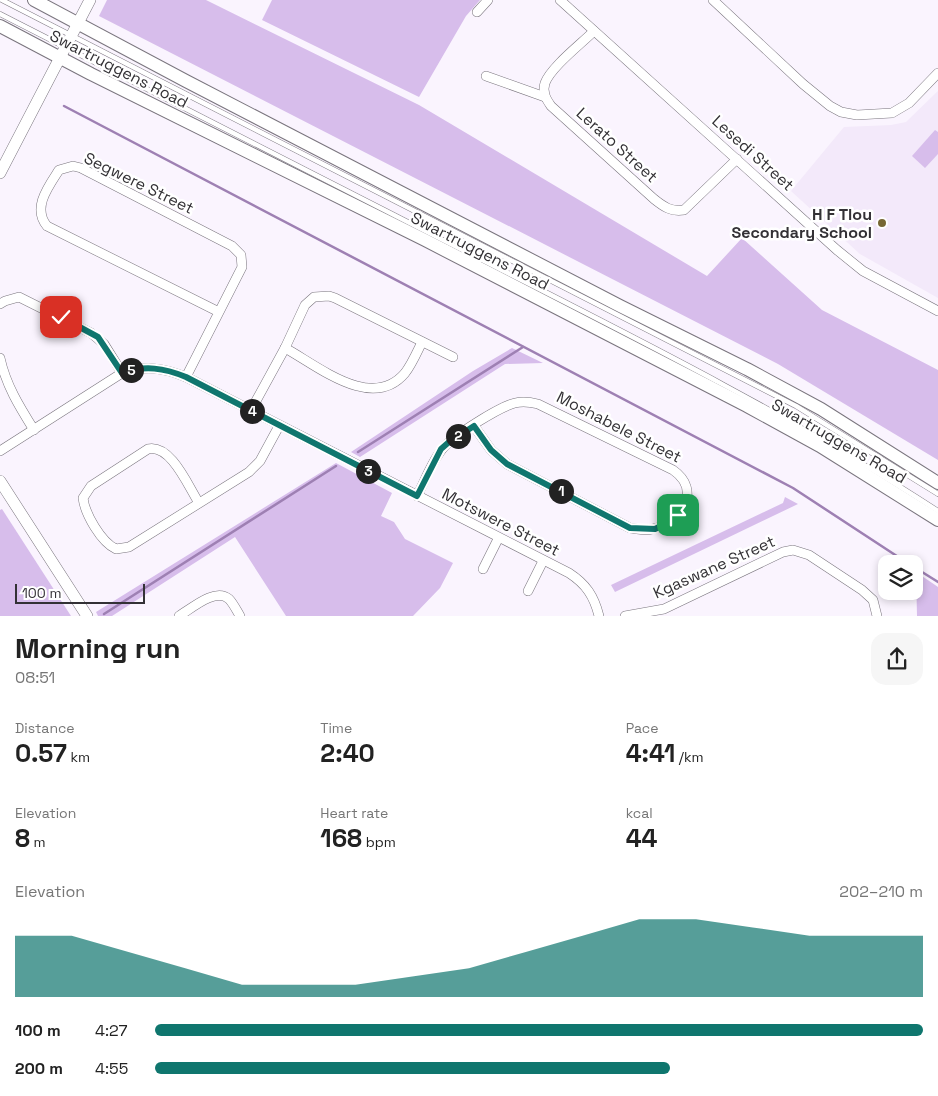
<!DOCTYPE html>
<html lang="en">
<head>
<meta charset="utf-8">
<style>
	:root { --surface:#fff; --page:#f6f6f6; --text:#222; --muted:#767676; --accent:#0f766e }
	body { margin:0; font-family:"Space Grotesk",sans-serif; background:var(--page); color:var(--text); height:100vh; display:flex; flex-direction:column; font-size:19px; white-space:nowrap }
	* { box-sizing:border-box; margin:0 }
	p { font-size:16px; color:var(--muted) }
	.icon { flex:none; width:28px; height:28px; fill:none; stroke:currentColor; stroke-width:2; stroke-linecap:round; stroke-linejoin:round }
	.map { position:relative; height:616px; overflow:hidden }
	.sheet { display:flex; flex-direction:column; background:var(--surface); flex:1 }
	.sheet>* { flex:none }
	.fabs { position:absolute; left:878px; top:555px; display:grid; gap:10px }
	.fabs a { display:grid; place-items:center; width:45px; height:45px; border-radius:10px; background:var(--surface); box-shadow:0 2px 8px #0003; font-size:25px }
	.scale { position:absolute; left:15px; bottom:12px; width:130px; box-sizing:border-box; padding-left:5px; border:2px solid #333135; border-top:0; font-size:14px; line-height:18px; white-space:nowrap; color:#333135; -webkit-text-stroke:4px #fff; paint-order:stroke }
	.pin { position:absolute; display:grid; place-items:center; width:42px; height:42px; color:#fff; margin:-21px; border-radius:10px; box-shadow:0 2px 8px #0006 }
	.km { position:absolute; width:25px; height:25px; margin:-12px; border-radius:50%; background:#222; color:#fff; font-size:14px; line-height:25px; text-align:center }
	.round { display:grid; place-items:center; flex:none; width:52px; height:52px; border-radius:15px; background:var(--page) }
	.headline { display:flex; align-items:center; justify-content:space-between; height:85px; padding:0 15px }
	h1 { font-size:28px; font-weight:600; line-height:38px }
	.figures { display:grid; grid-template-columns:repeat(3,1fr); gap:8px; height:85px; padding:5px 15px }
	.figures div { display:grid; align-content:center }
	.figures b { font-size:25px; font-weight:600 }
	.figures small { font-size:14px; font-weight:400 }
	.figures p { font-size:14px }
	.chart { height:140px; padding:10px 15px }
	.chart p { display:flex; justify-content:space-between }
	.chart svg { width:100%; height:90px; margin-top:5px; fill:var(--accent); opacity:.7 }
	ul { padding:0 15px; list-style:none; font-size:16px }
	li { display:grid; grid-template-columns:80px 60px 1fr; align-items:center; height:38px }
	li i { height:12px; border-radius:6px; background:var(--accent) }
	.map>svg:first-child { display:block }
	.built { fill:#f3e9fa }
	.green { fill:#d7bdeb }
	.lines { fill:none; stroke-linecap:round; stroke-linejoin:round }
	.stream { stroke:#9e80b3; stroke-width:2.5 }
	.service-casing { stroke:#7a757e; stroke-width:5.5 }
	.minor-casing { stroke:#7a757e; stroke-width:10 }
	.tertiary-casing { stroke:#7a757e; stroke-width:12 }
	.secondary-casing { stroke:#7a757e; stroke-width:14 }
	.service { stroke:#fff; stroke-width:4.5 }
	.minor { stroke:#fff; stroke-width:9 }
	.tertiary { stroke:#fff; stroke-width:11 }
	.secondary { stroke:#fff; stroke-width:12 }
	.route-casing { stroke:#fff; stroke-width:10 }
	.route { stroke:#0f766e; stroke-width:6 }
	.poi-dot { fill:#776734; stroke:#fff; stroke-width:2 }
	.labels { text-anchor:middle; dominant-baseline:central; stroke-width:5; stroke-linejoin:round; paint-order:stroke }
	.street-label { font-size:16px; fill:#333135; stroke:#fff }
	.poi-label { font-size:16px; font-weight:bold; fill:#333135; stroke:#fff; text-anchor:end }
</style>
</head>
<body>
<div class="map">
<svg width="938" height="616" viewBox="0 0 938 616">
	<rect width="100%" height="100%" fill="#faf4fe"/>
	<!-- built -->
	<polygon class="built" points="938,91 938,298 860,254 791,191 844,127 891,125 906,122"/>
	<!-- green -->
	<g class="green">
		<polygon points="107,0 206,0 419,105 707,276 742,238 822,310 938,370 938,460 778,364 99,16"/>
		<polygon points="272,0 480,0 466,16 419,97 262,20"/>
		<polygon points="935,130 938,132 938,154 925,168 912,156"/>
		<polygon points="512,348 543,363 505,364 360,457 351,452 473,371"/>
		<polygon points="336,463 392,493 381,516 394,522 405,539 453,563 440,588 413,616 286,616 235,537 112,616 98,616 96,612"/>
		<polygon points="785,497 798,504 615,592 611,585 783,503"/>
		<polygon points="2,509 71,616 0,616 0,510"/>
		<polygon points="916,572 938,587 938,616 917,616"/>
	</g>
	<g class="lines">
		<!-- stream -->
		<g class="stream">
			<polyline points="64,106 793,488 909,564"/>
			<polyline points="358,452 523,347"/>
			<polyline points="914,567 938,582"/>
			<polyline points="104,614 336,466"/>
		</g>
		<defs>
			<g id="service">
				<polyline points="2,0 796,406 938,494"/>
				<path d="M0,14C163,97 326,181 490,264C642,341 795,418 938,511"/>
			</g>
			<g id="minor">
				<polyline points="560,0 837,250 863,271 938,311"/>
				<polyline points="713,0 803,84 830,106 841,112 857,115 892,113 909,103 938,73"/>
				<polyline points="477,12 488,0"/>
				<path d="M594,31C581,44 551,67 545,83C542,92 546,99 551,106L654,199C664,207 671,212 684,210L737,159"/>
				<polyline points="486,76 545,97"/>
				<polyline points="0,304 5,301 19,297 91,333 104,344 122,373"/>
				<path d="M285,348C318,366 372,412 405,373C412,364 417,352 422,342"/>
				<path d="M0,358C6,385 19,406 34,430"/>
				<path d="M186,377L242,267L241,255L232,246L81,168L73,166L59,170C48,187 32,208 47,226L219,312"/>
				<polyline points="251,410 285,348 305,305 314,297 329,296 335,298 453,357"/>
				<path d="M0,451L122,373C145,365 164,368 186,377L569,573C586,584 594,596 599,616"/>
				<path d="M417,496C425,481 432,461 443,448C453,436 499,407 515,403C523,401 530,402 538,404L673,470C702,490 682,523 653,529C645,531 638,529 630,528L507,464L491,450L474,426"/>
				<path d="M199,503C188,486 171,444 148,449L91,486L83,498C85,514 101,542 116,549L129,547L249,472L260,461L279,426"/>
				<polyline points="483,569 498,539"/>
				<polyline points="528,591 543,561"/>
				<path d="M179,616C191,609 215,587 229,599C233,603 237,611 240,616"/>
				<polyline points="625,616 664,609 783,552 793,550 809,555 862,590 873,600 877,616"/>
			</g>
			<g id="tertiary">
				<polyline points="0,173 90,0"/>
				<polyline points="0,481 87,616"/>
			</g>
			<g id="secondary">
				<polyline points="34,0 186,81 620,306 747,369 821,409 938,483"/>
				<polyline points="0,26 91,74 425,240 747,406 820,446 938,520"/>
			</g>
		</defs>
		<!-- service casing -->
		<use href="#service" class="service-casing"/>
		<!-- minor casing -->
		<use href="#minor" class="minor-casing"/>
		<!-- tertiary casing -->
		<use href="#tertiary" class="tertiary-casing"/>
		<!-- secondary casing -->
		<use href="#secondary" class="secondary-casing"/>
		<!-- service -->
		<use href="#service" class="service"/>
		<!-- minor -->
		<use href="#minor" class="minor"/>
		<!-- tertiary -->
		<use href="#tertiary" class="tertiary"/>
		<!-- secondary -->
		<use href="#secondary" class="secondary"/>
	</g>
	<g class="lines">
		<defs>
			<path id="route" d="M61,317L98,337L122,373C145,365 164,368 186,377L417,496L441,449L449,442L474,426L491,450L507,464L630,528L655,529L673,520L678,515"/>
		</defs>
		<!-- route casing -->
		<use href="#route" class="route-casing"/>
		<!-- route -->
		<use href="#route" class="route"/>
	</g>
	<!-- markers -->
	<circle class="poi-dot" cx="882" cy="223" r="5"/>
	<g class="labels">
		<!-- street labels -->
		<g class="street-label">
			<text transform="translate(119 69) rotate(27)">Swartruggens Road</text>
			<text transform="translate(617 145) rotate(42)">Lerato Street</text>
			<text transform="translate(753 153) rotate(42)">Lesedi Street</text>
			<text transform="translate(139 183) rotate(26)">Segwere Street</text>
			<text transform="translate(480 251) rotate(27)">Swartruggens Road</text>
			<text transform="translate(619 427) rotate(27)">Moshabele Street</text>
			<text transform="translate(839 441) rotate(30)">Swartruggens Road</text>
			<text transform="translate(501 522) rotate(27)">Motswere Street</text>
			<text transform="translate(714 567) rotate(-24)">Kgaswane Street</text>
		</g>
		<!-- poi labels -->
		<g class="poi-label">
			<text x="872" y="214">H F Tlou<tspan x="872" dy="18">Secondary School</tspan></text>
		</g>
	</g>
</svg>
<div class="fabs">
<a><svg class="icon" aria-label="layers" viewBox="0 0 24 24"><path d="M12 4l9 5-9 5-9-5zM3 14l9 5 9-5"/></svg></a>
</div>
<div class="scale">100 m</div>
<div class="pin" style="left:678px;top:515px;background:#1e9e55"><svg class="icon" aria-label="arrive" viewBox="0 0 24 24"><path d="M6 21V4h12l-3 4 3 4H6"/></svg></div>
<div class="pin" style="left:61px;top:317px;background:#d93025"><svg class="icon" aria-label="check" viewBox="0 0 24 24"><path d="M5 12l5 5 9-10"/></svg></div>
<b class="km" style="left:561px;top:491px">1</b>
<b class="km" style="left:458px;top:436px">2</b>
<b class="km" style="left:368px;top:471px">3</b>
<b class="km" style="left:252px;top:411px">4</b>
<b class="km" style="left:131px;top:370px">5</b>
</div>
<section class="sheet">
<div class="headline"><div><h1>Morning run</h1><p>08:51</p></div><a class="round"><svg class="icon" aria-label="share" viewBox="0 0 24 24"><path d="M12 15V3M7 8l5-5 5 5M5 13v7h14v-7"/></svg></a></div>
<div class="figures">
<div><p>Distance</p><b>0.57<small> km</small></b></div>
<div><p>Time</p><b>2:40</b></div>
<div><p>Pace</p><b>4:41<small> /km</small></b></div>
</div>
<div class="figures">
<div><p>Elevation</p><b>8<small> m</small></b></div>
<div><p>Heart rate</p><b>168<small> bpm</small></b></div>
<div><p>kcal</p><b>44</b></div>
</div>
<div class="chart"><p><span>Elevation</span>202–210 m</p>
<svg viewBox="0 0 160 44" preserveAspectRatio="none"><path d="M0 44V14L10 14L20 22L30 30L40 38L50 38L60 38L70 34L80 30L90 22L100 14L110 6L120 6L130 10L140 14L150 14L160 14V44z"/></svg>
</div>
<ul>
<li><b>100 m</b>4:27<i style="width:100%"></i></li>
<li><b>200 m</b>4:55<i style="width:67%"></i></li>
</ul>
</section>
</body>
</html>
